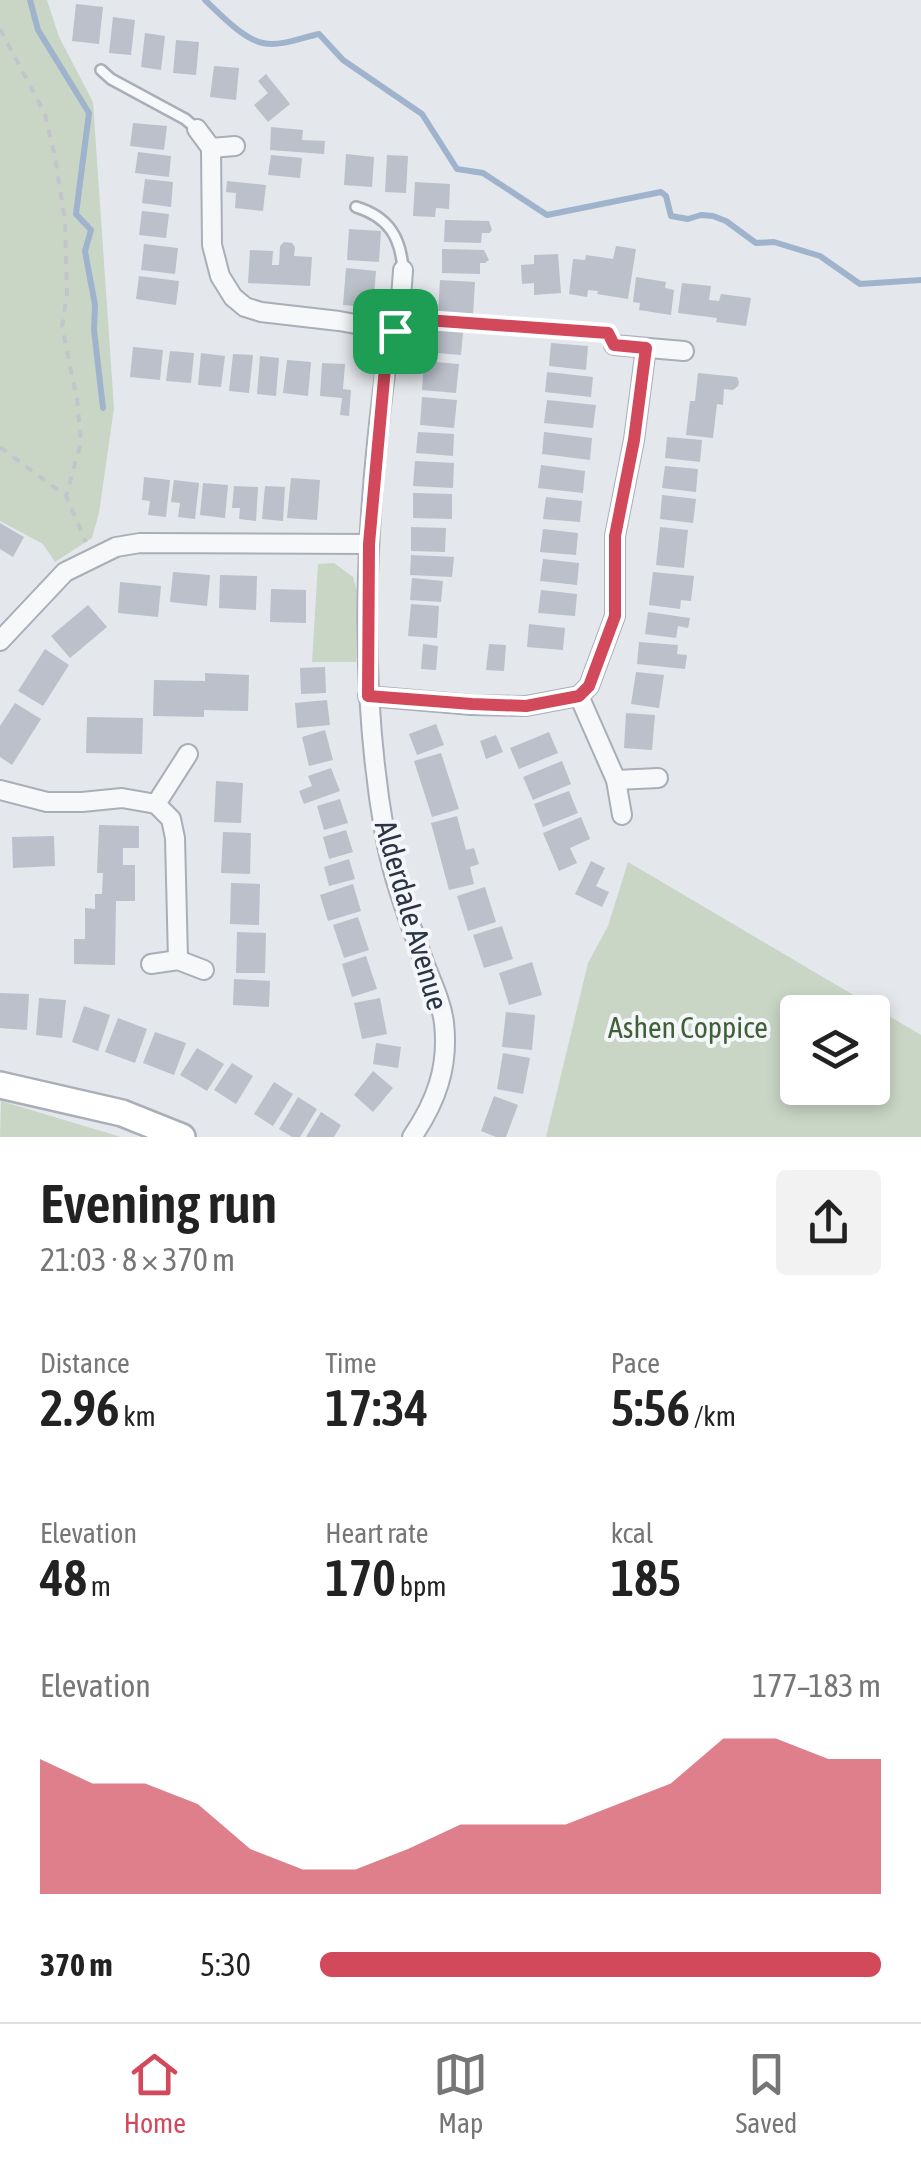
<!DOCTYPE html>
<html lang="en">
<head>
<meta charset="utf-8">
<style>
	:root { --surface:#fff; --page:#f2f2f2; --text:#222; --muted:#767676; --line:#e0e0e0; --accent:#d1495b }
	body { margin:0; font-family:"Asap Condensed",sans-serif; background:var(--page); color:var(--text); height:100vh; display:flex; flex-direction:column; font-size:38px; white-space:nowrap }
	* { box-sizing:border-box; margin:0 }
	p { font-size:32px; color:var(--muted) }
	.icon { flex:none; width:55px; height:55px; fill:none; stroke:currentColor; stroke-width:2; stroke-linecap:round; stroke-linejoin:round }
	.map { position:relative; height:1137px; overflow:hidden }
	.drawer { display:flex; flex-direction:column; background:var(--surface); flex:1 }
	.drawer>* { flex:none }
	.tools { position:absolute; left:780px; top:995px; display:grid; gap:20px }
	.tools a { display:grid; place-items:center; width:110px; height:110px; border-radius:10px; background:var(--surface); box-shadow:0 5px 15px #0003; font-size:50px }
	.pin { position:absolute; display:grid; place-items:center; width:85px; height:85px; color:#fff; margin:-42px; border-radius:20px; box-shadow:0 5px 15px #0006 }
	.round { display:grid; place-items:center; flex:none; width:105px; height:105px; border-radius:10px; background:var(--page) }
	.overview { display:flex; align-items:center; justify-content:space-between; height:170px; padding:0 40px }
	h1 { font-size:55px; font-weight:600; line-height:75px }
	.stats { display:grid; grid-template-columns:repeat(3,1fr); gap:15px; height:170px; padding:10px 40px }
	.stats div { display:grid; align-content:center }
	.stats b { font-size:50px; font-weight:600 }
	.stats small { font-size:28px; font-weight:400 }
	.stats p { font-size:28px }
	.chart { height:280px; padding:20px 40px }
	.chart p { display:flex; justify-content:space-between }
	.chart svg { width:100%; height:180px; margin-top:10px; fill:var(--accent); opacity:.7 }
	ul { padding:0 40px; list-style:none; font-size:32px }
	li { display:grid; grid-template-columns:160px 120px 1fr; align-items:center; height:75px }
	li i { height:25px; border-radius:12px; background:var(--accent) }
	.tabs { display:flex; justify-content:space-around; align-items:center; height:140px; border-top:2px solid var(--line); background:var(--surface); font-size:28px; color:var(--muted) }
	.tabs a { display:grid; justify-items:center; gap:5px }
	.tabs .on { color:var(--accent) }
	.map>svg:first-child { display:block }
	.green { fill:#c9d6c5; fill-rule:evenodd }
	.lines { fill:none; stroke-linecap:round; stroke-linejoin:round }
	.stream { stroke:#9fb4cc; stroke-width:6 }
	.building { fill:#bbc0ca }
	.lane-casing { stroke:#a9aeb7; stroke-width:14 }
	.street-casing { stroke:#a9aeb7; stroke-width:22 }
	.secondary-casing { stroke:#a9aeb7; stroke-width:30 }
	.path { stroke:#c2c5cb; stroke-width:4; stroke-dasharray:8 8; stroke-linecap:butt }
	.lane { stroke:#f7f8fa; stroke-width:9 }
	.street { stroke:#f7f8fa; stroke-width:18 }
	.secondary { stroke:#fff; stroke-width:25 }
	.route-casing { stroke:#fff; stroke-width:20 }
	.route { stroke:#d1495b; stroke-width:12 }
	.labels { text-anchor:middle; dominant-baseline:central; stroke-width:8; stroke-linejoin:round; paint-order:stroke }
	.street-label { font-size:30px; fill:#2b3445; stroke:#f4f6f9 }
	.park-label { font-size:30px; fill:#3f6138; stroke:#f4f6f9 }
</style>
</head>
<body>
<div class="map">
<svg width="921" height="1137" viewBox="0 0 921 1137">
	<rect width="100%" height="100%" fill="#e4e7ec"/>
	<!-- green -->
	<g class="green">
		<polygon points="0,0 47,0 59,37 93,102 114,408 99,513 92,538 55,562 43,544 0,521"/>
		<polygon points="334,563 353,577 357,591 356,662 312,662 318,564"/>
		<path d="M628,862L921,1035V1137H546L588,963L608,926ZM798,1012H872V1088H798Z"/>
		<polygon points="1,1101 121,1137 0,1137"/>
	</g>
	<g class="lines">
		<!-- stream -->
		<g class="stream">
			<polyline points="30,0 38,30 89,113 76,214 91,230 85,251 95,305 94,330 103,408"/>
			<path d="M205,0C220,14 243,39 263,43C281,47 303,37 319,34L343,60L422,114L457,169L483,173L547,215L661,192L666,196L671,216L688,219L701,215L713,216L726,221L756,243L774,242L820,256L860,284L921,280"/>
		</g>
	</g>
	<!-- building -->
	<g class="building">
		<polygon points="76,4 103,7 99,44 72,41"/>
		<polygon points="113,17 135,20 131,55 109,53"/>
		<polygon points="145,33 165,36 161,70 141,67"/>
		<polygon points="176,40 199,42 196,75 173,73"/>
		<polygon points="214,66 239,68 236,100 210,97"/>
		<polygon points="266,74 290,104 268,122 254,105 268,93 258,81"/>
		<polygon points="133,123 167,126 164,150 130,146"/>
		<polygon points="271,127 303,130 302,140 325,141 324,154 270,150"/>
		<polygon points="138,152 171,156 169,177 135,173"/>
		<polygon points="346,154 374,157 372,187 344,185"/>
		<polygon points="271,155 302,158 300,178 268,175"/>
		<polygon points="387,155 408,156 406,193 385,192"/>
		<polygon points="145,179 173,182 171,207 142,203"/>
		<polygon points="227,181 266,185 263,211 235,208 236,193 226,192"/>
		<polygon points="415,182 450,184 449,209 436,208 435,217 413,216"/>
		<polygon points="142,211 169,214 166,238 139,235"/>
		<polygon points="445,220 489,221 492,230 489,233 482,233 481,243 444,242"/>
		<polygon points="349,229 381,231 379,262 347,260"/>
		<polygon points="284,242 292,243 295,247 294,256 312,257 310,286 248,283 250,250 273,251 272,265 279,265 280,246"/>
		<polygon points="144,244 178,248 175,274 141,270"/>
		<polygon points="616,246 636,249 628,299 597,294 598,291 588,290 587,297 569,294 573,259 585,260 586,255 613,259"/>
		<polygon points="442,249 484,250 489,260 485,263 480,263 480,274 442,273"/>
		<polygon points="558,254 561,293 534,295 534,283 522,284 521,265 534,264 534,255"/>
		<polygon points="346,268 376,271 374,296 368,296 367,307 343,305"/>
		<polygon points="139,276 179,281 176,305 136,299"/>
		<polygon points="636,277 666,282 665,288 674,290 671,315 639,310 640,303 633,302"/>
		<polygon points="440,280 475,282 473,315 438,313"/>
		<polygon points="682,283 711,286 709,300 719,301 721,294 751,298 746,326 716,322 717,318 678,313"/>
		<polygon points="427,329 463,332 461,355 425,352"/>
		<polygon points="551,343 588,346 586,370 549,366"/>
		<polygon points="133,347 163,350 160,380 130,377"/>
		<polygon points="170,351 194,353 191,383 166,381"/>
		<polygon points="201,353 225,356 221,387 198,385"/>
		<polygon points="233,354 253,355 249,393 229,391"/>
		<polygon points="260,356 279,358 276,396 257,394"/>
		<polygon points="287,360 311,362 308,396 283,393"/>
		<polygon points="424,361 459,364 456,393 422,390"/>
		<polygon points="322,363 345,364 343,389 351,390 349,416 340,415 342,398 320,396"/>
		<polygon points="547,372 593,377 591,397 545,392"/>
		<polygon points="698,373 737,377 739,382 738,386 733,390 724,389 723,405 717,404 713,438 686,435 690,401 695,401"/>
		<polygon points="422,397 457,400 454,428 420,425"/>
		<polygon points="547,400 596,405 593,428 544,423"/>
		<polygon points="418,432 454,434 453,456 416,453"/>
		<polygon points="544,432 592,438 590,460 542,454"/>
		<polygon points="667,437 702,440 700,462 665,458"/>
		<polygon points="415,461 454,463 453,488 413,486"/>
		<polygon points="541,465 585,471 583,493 538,488"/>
		<polygon points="665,466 698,469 696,492 662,488"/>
		<polygon points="144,477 170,480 166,517 148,515 150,501 142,500"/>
		<polygon points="291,478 320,480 317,520 287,518"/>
		<polygon points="174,480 199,483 195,519 178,517 180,503 171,502"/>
		<polygon points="203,483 228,485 225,518 200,515"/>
		<polygon points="234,486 258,487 256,521 239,519 240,508 232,508"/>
		<polygon points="265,486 285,487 283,521 262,519"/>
		<polygon points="413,493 452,494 452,519 413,518"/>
		<polygon points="662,495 696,499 693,523 660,519"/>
		<polygon points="546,497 582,501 580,522 543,519"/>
		<polygon points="0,523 24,537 13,557 0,549"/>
		<polygon points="411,527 446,528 445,552 411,551"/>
		<polygon points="660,527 688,530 684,568 656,565"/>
		<polygon points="543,529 578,533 576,555 540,552"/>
		<polygon points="411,555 454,557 452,577 410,575"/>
		<polygon points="543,559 579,563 577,585 540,581"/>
		<polygon points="173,572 210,575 207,606 170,602"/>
		<polygon points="653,572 694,576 691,601 681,600 680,609 649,605"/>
		<polygon points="220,575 257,576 256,610 219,608"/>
		<polygon points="412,578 443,581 441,602 410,600"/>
		<polygon points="120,582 161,586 158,617 118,613"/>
		<polygon points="271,589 306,590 306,623 270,622"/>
		<polygon points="541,590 577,594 575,616 538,613"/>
		<polygon points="411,604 439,606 437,638 408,636"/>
		<polygon points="88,605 107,627 70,658 51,636"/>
		<polygon points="648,612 690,618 688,628 678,626 676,638 645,634"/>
		<polygon points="529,624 565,628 563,650 527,647"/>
		<polygon points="639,642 678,645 677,654 687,655 685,669 637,664"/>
		<polygon points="423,644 438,646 436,670 421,669"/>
		<polygon points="489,644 506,645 504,671 486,670"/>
		<polygon points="45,649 69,665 43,706 18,691"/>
		<polygon points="325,667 326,693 301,694 300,668"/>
		<polygon points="636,672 664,675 659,708 631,704"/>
		<polygon points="205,673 249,675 248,711 204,710 204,717 153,716 154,680 205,681"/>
		<polygon points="327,700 330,725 297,728 295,703"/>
		<polygon points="15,703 41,719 12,765 0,757 0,726"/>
		<polygon points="626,713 655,715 652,750 624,748"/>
		<polygon points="87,717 143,718 142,754 86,753"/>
		<polygon points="436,724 444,745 417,755 409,734"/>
		<polygon points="325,730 333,760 309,766 302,737"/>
		<polygon points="549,732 558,753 519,769 510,748"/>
		<polygon points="496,735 503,752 486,759 480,741"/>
		<polygon points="441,753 459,809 432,817 414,761"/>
		<polygon points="562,761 571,784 533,800 523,777"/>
		<polygon points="331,768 340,791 304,804 299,791 312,786 308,776"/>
		<polygon points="216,781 243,783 241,823 214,822"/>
		<polygon points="569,791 578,813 543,827 534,804"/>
		<polygon points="340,799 348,823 324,830 317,806"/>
		<polygon points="457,816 466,850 474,848 479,864 470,867 474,884 449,890 431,823"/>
		<polygon points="581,817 590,839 570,848 577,863 559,871 543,833"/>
		<polygon points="99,825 139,826 139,848 123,848 123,865 135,865 135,901 116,901 115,965 74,964 74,939 85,939 85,908 95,909 95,894 102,894 103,873 97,873"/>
		<polygon points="346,830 353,852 329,859 323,837"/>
		<polygon points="223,832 251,833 250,874 221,873"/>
		<polygon points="54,836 55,866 13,868 12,837"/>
		<polygon points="349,859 355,879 329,886 324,867"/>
		<polygon points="591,861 605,868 596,886 609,892 602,907 575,894"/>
		<polygon points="231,883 260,884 259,925 230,924"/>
		<polygon points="353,884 361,911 328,921 320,895"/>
		<polygon points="485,887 496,922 468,931 457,896"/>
		<polygon points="358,917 369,950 344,958 333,925"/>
		<polygon points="502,926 513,959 484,968 473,935"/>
		<polygon points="237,932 266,933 265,973 236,973"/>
		<polygon points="366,956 377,989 352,997 342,964"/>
		<polygon points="532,962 542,995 509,1005 499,973"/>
		<polygon points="234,979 270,981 269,1007 233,1005"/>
		<polygon points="0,993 29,994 27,1030 0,1028"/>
		<polygon points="39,998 66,1000 62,1038 36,1035"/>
		<polygon points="380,998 387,1034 362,1039 354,1003"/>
		<polygon points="84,1006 110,1015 98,1051 72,1042"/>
		<polygon points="506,1012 535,1015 532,1050 502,1047"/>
		<polygon points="118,1018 147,1029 135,1063 105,1052"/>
		<polygon points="155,1032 186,1043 174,1075 143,1063"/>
		<polygon points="376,1043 401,1047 398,1068 373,1064"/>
		<polygon points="197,1048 224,1064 207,1091 180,1075"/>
		<polygon points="503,1053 530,1058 523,1094 497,1089"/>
		<polygon points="232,1063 253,1076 236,1104 214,1090"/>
		<polygon points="373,1071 393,1088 373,1112 354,1095"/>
		<polygon points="274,1082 293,1094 273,1126 254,1114"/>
		<polygon points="494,1096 518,1105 506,1137 496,1137 481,1131"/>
		<polygon points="298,1097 317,1109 300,1137 292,1137 279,1129"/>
		<polygon points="321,1112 341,1125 334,1137 306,1137"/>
	</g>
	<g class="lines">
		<defs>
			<g id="lane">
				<polyline points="101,70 111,79 185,119 197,129"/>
				<path d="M356,207C389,217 401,238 403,270"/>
			</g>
			<g id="street">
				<polyline points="197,129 211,148 235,146"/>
				<polyline points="211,148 212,245 220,276 233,297 245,307 261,312 339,321 395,331"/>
				<path d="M403,270C402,287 401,305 397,323C393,340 387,357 385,374C365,527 358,683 385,835C393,880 410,923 425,965C432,983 442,1004 444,1023C449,1067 436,1102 412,1137"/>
				<polyline points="614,345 684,351"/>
				<polyline points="0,641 65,572 116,547 140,543 369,544"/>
				<polyline points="368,696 472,705 526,706 579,696 589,686 615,616 615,536 634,440 646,348"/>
				<polyline points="579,696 616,780 622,815"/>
				<polyline points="616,780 658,778"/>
				<polyline points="0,790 47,802 82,802 122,798 156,804"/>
				<polyline points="178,960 175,838 171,819 156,804 188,754"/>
				<polyline points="151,964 178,960 204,970"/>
			</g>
			<polyline id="secondary" points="0,1085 122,1113 182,1137"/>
		</defs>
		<!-- lane casing -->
		<use href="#lane" class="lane-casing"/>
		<!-- street casing -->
		<use href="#street" class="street-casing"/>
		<!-- secondary casing -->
		<use href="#secondary" class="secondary-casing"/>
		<!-- path -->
		<g class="path">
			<polyline points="0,29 45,114 55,157 65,221 67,293 62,327 77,399 81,442 66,496"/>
			<polyline points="418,319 598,332"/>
			<polyline points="0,447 66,496 86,542"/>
		</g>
		<!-- lane -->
		<use href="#lane" class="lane"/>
		<!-- street -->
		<use href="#street" class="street"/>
		<!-- secondary -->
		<use href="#secondary" class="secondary"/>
	</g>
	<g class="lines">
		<defs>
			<polygon id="route" points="398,318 608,333 614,345 646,348 634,440 615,536 615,616 589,686 579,696 526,706 472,704 368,696 369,544 385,368"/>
		</defs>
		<!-- route casing -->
		<use href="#route" class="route-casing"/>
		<!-- route -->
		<use href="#route" class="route"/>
	</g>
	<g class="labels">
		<!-- street labels -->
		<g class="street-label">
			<text transform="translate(412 915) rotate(74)">Alderdale Avenue</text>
		</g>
		<!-- park labels -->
		<g class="park-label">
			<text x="688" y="1027">Ashen Coppice</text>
		</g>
	</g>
</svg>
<div class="tools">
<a><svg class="icon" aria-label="layers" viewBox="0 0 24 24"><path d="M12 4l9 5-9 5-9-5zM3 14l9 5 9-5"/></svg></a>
</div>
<div class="pin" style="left:395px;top:331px;background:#1e9e55"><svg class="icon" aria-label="arrive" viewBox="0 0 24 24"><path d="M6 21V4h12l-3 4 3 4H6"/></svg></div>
</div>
<section class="drawer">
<div class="overview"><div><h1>Evening run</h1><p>21:03 · 8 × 370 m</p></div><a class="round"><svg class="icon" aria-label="share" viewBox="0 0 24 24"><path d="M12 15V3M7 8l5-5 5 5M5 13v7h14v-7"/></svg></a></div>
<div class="stats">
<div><p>Distance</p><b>2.96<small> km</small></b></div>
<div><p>Time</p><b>17:34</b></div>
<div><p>Pace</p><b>5:56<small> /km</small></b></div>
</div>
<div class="stats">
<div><p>Elevation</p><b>48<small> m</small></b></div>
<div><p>Heart rate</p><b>170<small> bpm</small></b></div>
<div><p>kcal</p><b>185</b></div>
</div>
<div class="chart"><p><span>Elevation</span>177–183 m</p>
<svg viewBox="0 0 160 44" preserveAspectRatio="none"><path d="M0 44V11L10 17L20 17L30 22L40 33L50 38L60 38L70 33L80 27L90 27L100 27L110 22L120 17L130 6L140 6L150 11L160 11V44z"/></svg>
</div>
<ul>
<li><b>370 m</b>5:30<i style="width:100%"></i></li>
</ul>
</section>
<nav class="tabs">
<a class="on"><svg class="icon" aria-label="home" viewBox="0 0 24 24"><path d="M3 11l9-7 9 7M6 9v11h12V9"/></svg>Home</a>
<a><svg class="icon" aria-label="map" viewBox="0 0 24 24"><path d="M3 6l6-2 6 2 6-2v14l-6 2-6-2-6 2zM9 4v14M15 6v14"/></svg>Map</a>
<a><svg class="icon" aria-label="saved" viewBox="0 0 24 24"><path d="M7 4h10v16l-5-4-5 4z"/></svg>Saved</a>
</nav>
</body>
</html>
